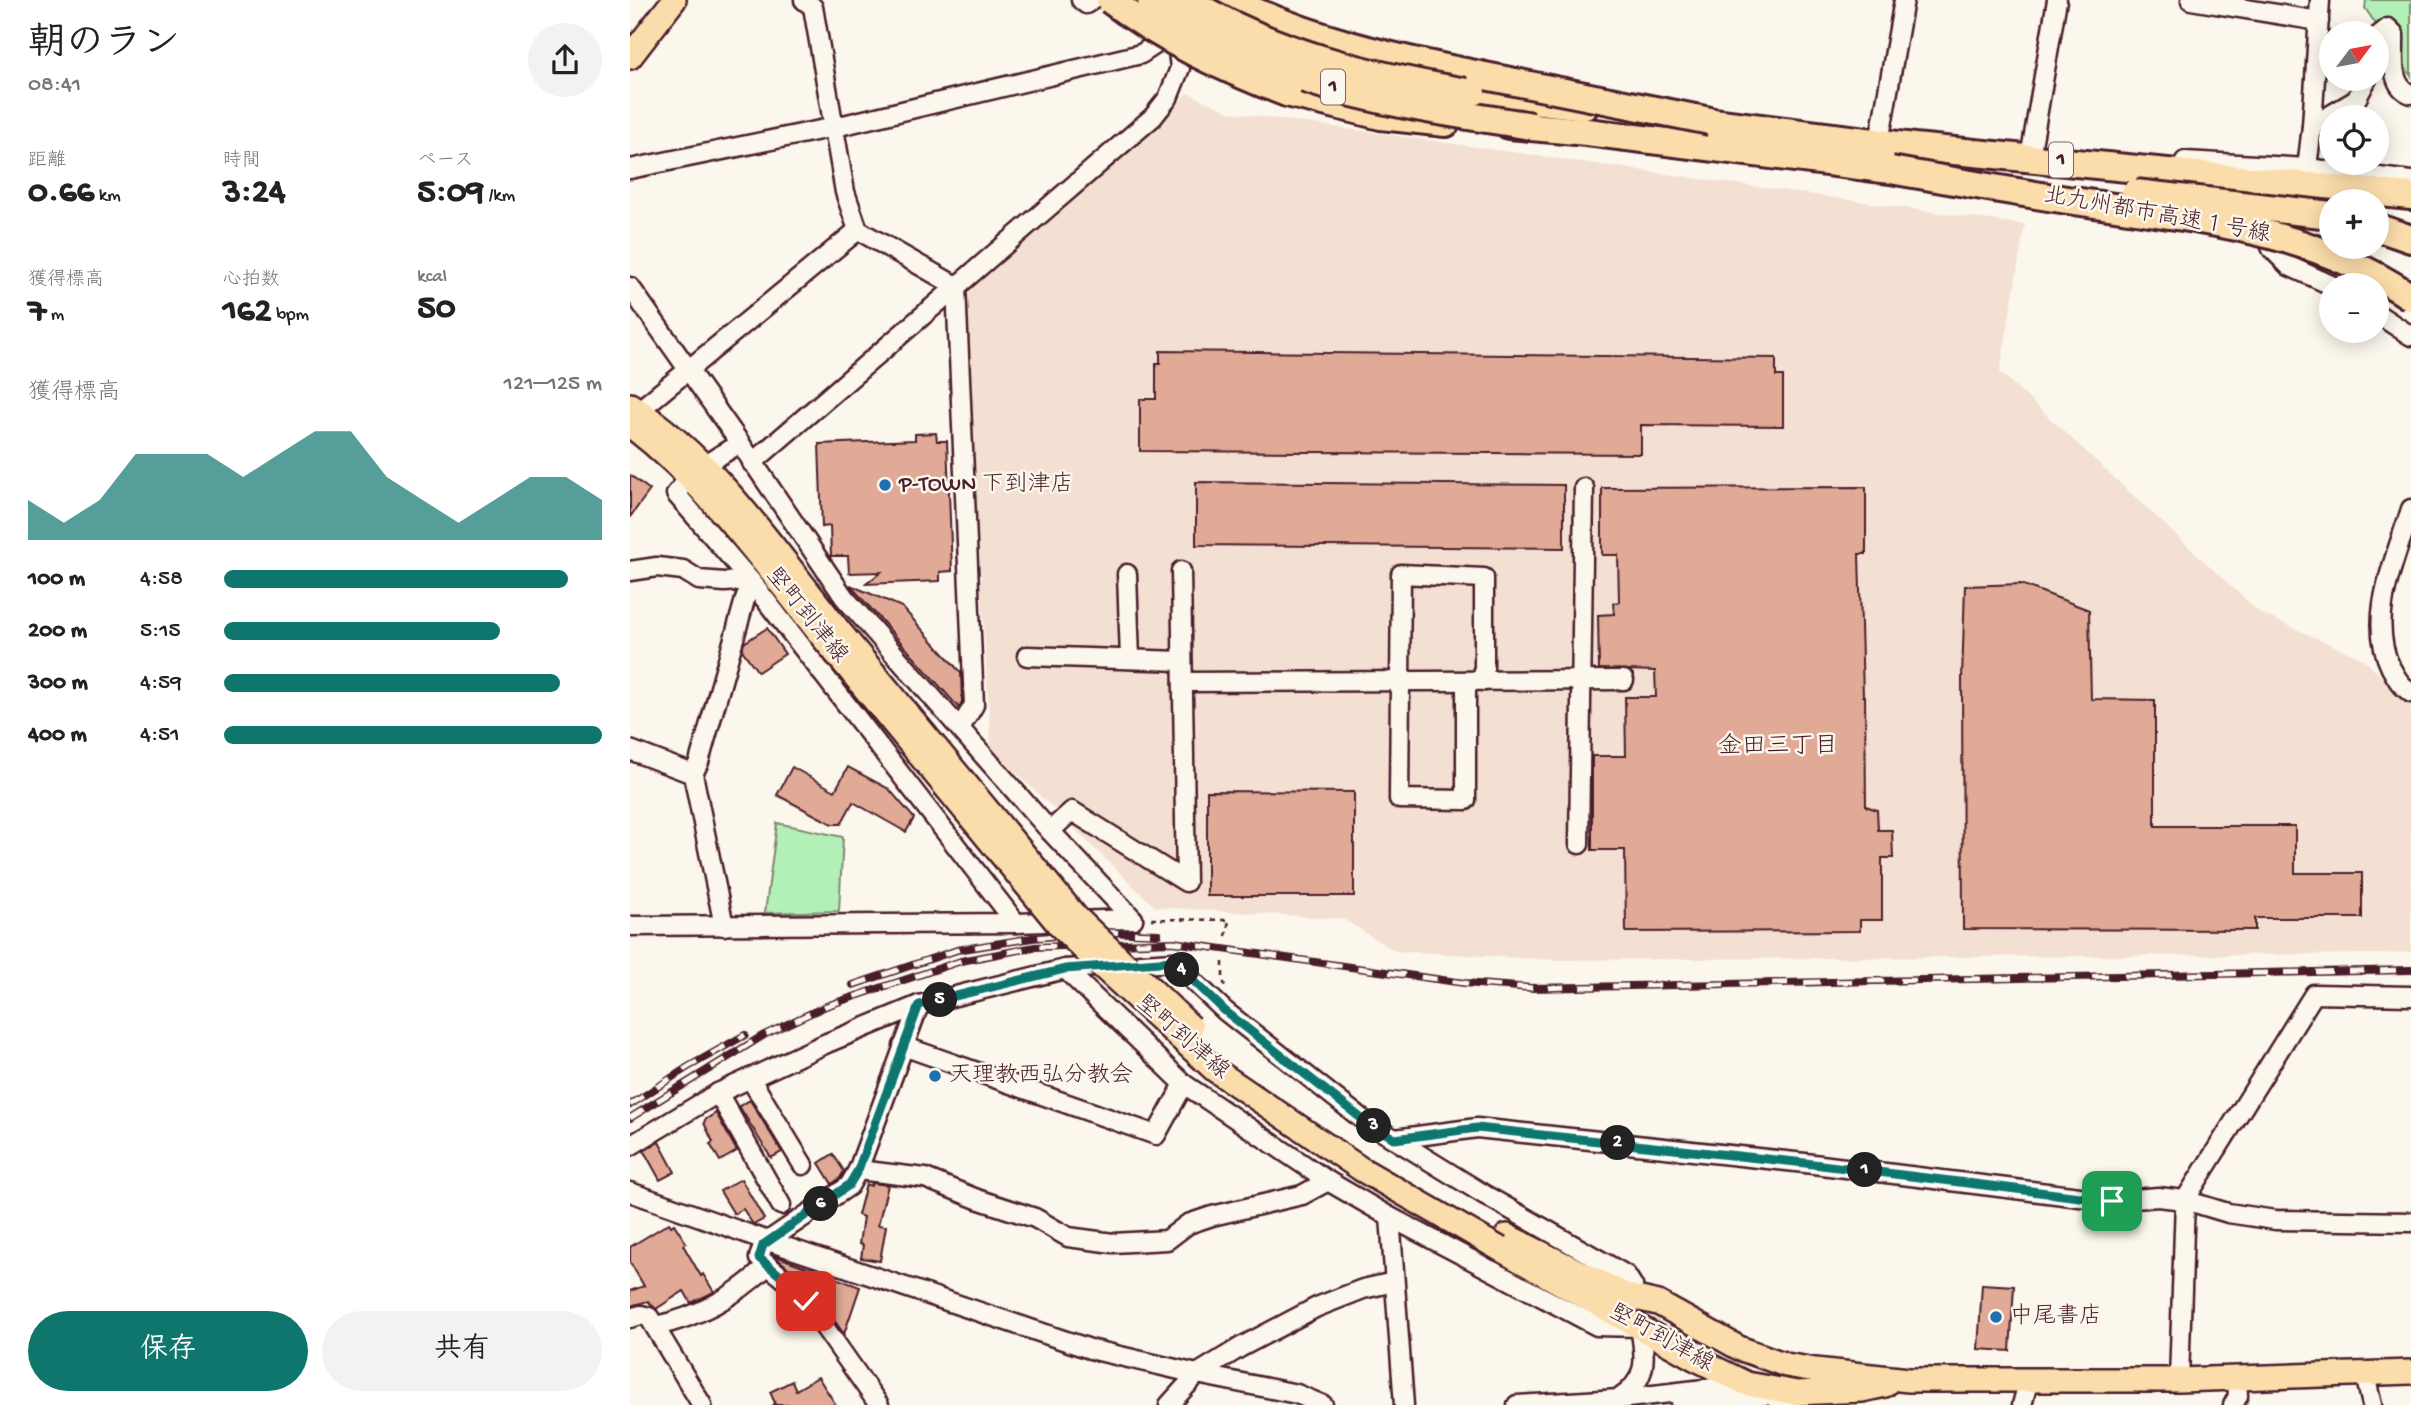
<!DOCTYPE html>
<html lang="ja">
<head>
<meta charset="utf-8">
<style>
	:root { --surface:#fff; --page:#f2f2f2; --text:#222; --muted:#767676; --accent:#0f766e }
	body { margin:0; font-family:"Gochi Hand","Klee One",sans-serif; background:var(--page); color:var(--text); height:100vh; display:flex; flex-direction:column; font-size:26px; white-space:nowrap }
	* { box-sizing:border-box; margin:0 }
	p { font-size:23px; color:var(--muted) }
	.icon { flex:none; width:38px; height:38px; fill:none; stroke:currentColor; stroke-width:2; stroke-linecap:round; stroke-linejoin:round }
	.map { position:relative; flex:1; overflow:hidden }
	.panel { display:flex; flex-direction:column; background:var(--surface); width:630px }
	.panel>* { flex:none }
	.needle { width:46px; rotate:58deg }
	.controls { position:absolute; left:1689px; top:21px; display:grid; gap:14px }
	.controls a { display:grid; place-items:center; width:70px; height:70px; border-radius:50%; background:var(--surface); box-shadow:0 4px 18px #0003; font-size:35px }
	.pin { position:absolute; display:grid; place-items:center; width:60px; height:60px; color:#fff; margin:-30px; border-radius:14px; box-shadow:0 4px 10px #0006 }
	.km { position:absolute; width:35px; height:35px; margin:-18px; border-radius:50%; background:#222; color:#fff; font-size:19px; line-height:35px; text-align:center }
	.round { display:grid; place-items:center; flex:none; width:74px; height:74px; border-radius:37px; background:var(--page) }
	.head { display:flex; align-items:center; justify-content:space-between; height:119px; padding:0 28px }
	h1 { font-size:38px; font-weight:700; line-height:52px }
	.figures { display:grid; grid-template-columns:repeat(3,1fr); gap:10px; height:119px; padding:7px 28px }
	.figures div { display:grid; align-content:center }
	.figures b { font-size:35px; font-weight:700 }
	.figures small { font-size:19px; font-weight:400 }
	.figures p { font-size:19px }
	.chart { height:196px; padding:14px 28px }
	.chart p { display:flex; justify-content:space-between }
	.chart svg { width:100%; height:126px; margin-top:7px; fill:var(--accent); opacity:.7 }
	.action { display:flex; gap:14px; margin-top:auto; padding:14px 28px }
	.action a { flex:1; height:80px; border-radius:42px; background:var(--accent); color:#fff; font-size:28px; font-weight:700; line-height:80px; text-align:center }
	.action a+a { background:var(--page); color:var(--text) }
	ul { padding:0 28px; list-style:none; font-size:23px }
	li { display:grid; grid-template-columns:112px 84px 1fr; align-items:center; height:52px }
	li i { height:18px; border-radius:9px; background:var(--accent) }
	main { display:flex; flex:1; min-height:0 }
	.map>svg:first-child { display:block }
	.built { fill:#f3e0d2 }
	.green { fill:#b2f0b7; stroke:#7e8871; stroke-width:2 }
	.building { fill:#e0aa97; stroke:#4a1f2b; stroke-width:2 }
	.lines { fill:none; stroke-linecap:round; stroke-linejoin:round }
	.minor-casing { stroke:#4a1f2b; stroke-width:23 }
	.major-casing { stroke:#4a1f2b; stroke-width:28 }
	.highway-casing { stroke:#4a1f2b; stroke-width:32 }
	.path { stroke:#4a1f2b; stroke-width:2.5; stroke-dasharray:5 5; stroke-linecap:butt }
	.minor { stroke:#fbf7ec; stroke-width:18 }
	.major { stroke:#fbddab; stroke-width:23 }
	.highway { stroke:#fbddab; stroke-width:26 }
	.rail-casing { stroke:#4a1f2b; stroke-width:8 }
	.rail { stroke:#fbf7ec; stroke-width:5; stroke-dasharray:16; stroke-linecap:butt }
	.major-bridge-casing { stroke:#4a1f2b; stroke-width:28; stroke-linecap:butt }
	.highway-bridge-casing { stroke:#4a1f2b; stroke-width:32; stroke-linecap:butt }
	.major-bridge { stroke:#fbddab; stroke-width:23 }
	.highway-bridge { stroke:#fbddab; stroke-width:26 }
	.route-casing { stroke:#fff; stroke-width:14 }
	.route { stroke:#0f766e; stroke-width:9 }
	.poi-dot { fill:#1f6fb2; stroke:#fbf7ec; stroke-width:2.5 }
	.labels { text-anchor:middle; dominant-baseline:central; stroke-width:5; stroke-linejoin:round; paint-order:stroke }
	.shield { fill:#fbf7ec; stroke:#7f6065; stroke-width:2 }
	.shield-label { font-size:21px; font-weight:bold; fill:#4a1f2b }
	.street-label { font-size:23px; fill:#4a1f2b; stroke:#fbf7ec }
	.poi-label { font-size:23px; fill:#4a1f2b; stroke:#fbf7ec; text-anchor:start }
	.neighbourhood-label { font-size:24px; fill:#4a1f2b; stroke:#fbf7ec }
</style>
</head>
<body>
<main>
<section class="panel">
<div class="head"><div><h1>朝のラン</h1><p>08:41</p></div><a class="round"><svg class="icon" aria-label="share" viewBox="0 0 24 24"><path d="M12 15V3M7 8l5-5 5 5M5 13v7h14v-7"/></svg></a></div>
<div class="figures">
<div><p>距離</p><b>0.66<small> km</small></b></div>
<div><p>時間</p><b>3:24</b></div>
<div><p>ペース</p><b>5:09<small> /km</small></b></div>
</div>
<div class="figures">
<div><p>獲得標高</p><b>7<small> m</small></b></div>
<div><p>心拍数</p><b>162<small> bpm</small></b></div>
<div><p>kcal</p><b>50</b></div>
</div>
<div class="chart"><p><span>獲得標高</span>121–125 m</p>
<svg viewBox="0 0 160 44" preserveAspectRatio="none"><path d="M0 44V30L10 38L20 30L30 14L40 14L50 14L60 22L70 14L80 6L90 6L100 22L110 30L120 38L130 30L140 22L150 22L160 30V44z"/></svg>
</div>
<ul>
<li><b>100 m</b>4:58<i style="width:91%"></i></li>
<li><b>200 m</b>5:15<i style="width:73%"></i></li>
<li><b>300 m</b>4:59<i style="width:89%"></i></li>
<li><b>400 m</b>4:51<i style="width:100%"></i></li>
</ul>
<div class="action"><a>保存</a><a>共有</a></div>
</section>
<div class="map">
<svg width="1781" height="1405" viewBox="0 0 1781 1405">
	<rect width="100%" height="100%" fill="#fbf7ec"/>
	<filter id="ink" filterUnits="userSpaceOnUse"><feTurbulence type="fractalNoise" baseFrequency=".0143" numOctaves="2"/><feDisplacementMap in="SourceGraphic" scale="14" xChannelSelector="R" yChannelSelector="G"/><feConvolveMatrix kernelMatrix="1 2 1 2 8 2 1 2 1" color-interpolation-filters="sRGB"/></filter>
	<g filter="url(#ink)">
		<!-- built -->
		<polygon class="built" points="558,93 599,112 1395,225 1370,372 1630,613 1733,659 1781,705 1781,952 1750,954 924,960 765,951 713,919 525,907 361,748 334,291"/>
		<!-- green -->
		<g class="green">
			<polygon points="1736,0 1781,0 1781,76 1735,8"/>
			<polygon points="147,823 213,837 209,911 135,913"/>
		</g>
		<!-- building -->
		<g class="building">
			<polygon points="530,351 1146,358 1146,376 1153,376 1153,426 1011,425 1011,454 510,451 510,399 526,399 526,363 530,363"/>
			<polygon points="306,433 307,441 317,441 322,571 310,572 310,581 236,584 251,572 219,573 218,556 201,556 200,526 192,527 189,444 285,440 285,434"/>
			<polygon points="0,475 20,490 0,517"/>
			<polygon points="566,482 934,485 934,548 566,545"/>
			<polygon points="1236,487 1236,554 1229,554 1233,696 1235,696 1236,806 1247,810 1248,830 1262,830 1263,858 1252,858 1252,920 1230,920 1230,931 996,932 995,850 962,850 962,756 996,756 995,697 1026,697 1025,671 969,669 968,615 984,614 983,603 989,602 988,555 972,555 972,488"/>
			<polygon points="1391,584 1459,610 1461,699 1525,700 1525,826 1665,826 1665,873 1732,873 1732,918 1625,918 1625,930 1333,929 1332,678 1335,586"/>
			<polygon points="220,585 272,607 331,673 332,702 329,708"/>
			<polygon points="137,628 155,654 128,672 112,650 114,643"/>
			<polygon points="162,767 205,791 218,767 259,789 284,818 276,832 223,802 211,824 202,824 147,795"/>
			<polygon points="577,791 724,792 724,896 577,896"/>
			<polygon points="120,1100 152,1152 141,1158 109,1106"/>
			<polygon points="86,1113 107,1151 90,1161 80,1144 83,1142 74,1123 75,1120"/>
			<polygon points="29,1142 45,1172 30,1180 14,1151"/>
			<polygon points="203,1154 214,1171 210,1178 202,1184 189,1163"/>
			<polygon points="111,1179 134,1219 125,1224 122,1223 113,1209 104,1214 90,1191"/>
			<polygon points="242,1183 258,1185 248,1225 256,1226 250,1261 231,1258 233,1245 229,1244 233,1217 228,1215 236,1184 241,1186"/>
			<polygon points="39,1223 41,1226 44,1224 56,1243 53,1245 71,1276 73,1274 84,1292 61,1303 54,1291 26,1309 18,1301 0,1306 0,1291 14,1286 0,1262 0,1247"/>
			<polygon points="143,1255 230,1287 214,1334 195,1308 198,1297 184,1293 181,1287"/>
			<polygon points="1352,1284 1384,1286 1380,1351 1348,1349"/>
			<polygon points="188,1377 206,1405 143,1405 145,1403 140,1392 162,1381 166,1390"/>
		</g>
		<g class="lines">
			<defs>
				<g id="minor">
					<polyline points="174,0 183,7 215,192 228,230 326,286"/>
					<polyline points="451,0 456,4 462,0"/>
					<polyline points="1561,0 1689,21"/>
					<path d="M1746,43L1749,35L1758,28L1764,34C1765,54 1758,86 1781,94"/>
					<polyline points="1682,126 1726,100 1737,79"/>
					<polyline points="1251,131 1274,0"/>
					<polyline points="1402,146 1427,0"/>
					<polyline points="1555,161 1677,168 1781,181"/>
					<polyline points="1677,168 1682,126 1690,0"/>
					<polyline points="0,169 205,127 511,54 543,33"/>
					<polyline points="1621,219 1701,231"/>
					<polyline points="1633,227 1642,249 1659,266 1701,285"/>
					<polyline points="326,286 344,705 330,728"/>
					<polyline points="0,287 110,443"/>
					<polyline points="1746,313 1781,336"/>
					<polyline points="1,417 228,230"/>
					<polyline points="122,463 523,117 538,98 550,68 546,35"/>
					<path d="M1781,509C1766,558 1736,618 1761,668C1767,679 1771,686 1781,693"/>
					<polyline points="0,571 27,567 53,570 69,580 95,582 120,580"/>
					<polyline points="497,574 500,659"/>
					<polyline points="397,656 552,661"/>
					<polyline points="836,681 836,800 769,799 771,574 854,578 854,681"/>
					<polyline points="553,682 994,680"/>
					<polyline points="0,750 63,774"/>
					<polyline points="420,831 442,811 556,882 551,571"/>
					<polyline points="949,844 954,488"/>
					<path d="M386,923L120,580L46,494C65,469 84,459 110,443L214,597L420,831L503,919"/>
					<polyline points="0,926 386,923 503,919"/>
					<polyline points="94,926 63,774 69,762 116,596 125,586"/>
					<path d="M435,969L554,1084L698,1181L760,1217L967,1326L1010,1327C1016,1360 1018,1379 989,1399"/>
					<polyline points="273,1046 526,1135 554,1084"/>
					<polyline points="120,1078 173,1165"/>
					<polyline points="88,1093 151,1205"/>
					<polyline points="765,1139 847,1128 1175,1163 1482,1201 1528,1197 1555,1200 1598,1213 1645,1220 1781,1222"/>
					<polyline points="0,1146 88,1093 197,1043 289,1005 435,969 543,962 595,1011 732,1119 855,1195 996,1275 1003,1286 997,1296"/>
					<polyline points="228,1170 295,1178 347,1199 405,1218 438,1237 483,1243 537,1240 558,1224 582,1216 672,1195 698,1181"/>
					<polyline points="0,1192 138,1241 460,1349 567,1374 667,1394 693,1405"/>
					<polyline points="760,1217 774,1405"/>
					<polyline points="0,1318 11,1315 19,1317 72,1405"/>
					<path d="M25,1326C67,1318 107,1295 137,1266"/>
					<polyline points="1735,1375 1742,1405"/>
					<polyline points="1549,1380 1555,1200 1684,994 1781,996"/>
					<polyline points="1051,1403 1138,1395"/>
					<polyline points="249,1405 176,1301 158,1282 129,1258 133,1245 138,1241 219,1186 228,1170 289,1005"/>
					<polyline points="539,1405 567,1374 611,1347 687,1307 733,1289 764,1282"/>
					<polyline points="887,1405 989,1399 1117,1384 1160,1405"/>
					<polyline points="1392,1405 1399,1379"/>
					<polyline points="1603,1405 1608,1396 1607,1379"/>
				</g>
				<g id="major">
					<polyline points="0,57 44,0"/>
					<path d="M0,405C85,460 144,549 206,627"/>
					<path d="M0,425C78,485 131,559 191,635"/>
					<polyline points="877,1236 997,1296 1028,1303 1109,1348 1156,1365 1185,1370 1279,1380 1549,1380 1781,1372"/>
					<polyline points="870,1249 1066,1359 1117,1384 1167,1393 1232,1390 1255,1385"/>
				</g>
				<g id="highway">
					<path d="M600,0C680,39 763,58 850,75"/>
					<polyline points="657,93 751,116 816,123"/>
					<polyline points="842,93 955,106"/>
					<polyline points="1059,119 1284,147 1781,196"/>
					<polyline points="879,125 957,132 1261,170"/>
					<polyline points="1746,227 1781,239"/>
				</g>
			</defs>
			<!-- minor casing -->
			<use href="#minor" class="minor-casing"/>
			<!-- major casing -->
			<use href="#major" class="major-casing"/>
			<!-- highway casing -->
			<use href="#highway" class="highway-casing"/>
			<!-- path -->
			<g class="path">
				<polyline points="521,919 599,920 596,936"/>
				<polyline points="593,962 593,980 595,986"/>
			</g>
			<!-- minor -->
			<use href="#minor" class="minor"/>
			<!-- major -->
			<use href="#major" class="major"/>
			<!-- highway -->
			<use href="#highway" class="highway"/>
			<defs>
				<g id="rail">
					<polyline points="223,985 327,950 402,938 473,932 528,934"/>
					<polyline points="0,1105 58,1067 115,1035"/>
					<polyline points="0,1118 134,1035 196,1006 331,961 405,947 543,942 834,983 902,988 1781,970"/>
				</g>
			</defs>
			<!-- rail casing -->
			<use href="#rail" class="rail-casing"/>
			<!-- rail -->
			<use href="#rail" class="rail"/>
			<defs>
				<g id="major-bridge">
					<polyline points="206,627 445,916 561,1027"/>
					<polyline points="191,635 430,926 466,961 585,1070 731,1169 870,1249"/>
				</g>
				<g id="highway-bridge">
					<path d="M480,0C534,41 594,69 657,93"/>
					<path d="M521,0C570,32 622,62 678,80C751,104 827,114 902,126"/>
					<path d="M557,0C643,53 743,76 842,93"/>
					<polyline points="850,75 1080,121"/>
					<path d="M1261,170C1324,181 1388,193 1451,202C1569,220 1679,228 1781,297"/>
					<polyline points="1505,193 1701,215"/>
				</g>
			</defs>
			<!-- major-bridge casing -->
			<use href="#major-bridge" class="major-bridge-casing"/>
			<!-- highway-bridge casing -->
			<use href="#highway-bridge" class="highway-bridge-casing"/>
			<!-- major-bridge -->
			<use href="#major-bridge" class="major-bridge"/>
			<!-- highway-bridge -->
			<use href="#highway-bridge" class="highway-bridge"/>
		</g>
	</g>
	<g class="lines" filter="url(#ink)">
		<defs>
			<polyline id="route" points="176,1301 158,1282 129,1258 133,1245 219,1185 228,1170 289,1005 435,969 543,961 595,1011 732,1119 765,1139 847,1128 1175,1163 1482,1201"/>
		</defs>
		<!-- route casing -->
		<use href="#route" class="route-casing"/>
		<!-- route -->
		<use href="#route" class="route"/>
	</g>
	<!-- markers -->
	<g class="poi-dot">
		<circle cx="255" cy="485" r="7"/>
		<circle cx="305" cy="1076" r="7"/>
		<circle cx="1366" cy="1317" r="7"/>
	</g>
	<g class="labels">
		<!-- shield labels -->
		<g class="shield">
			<rect x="691" y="69.5" width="24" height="35" rx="5"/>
			<rect x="1419" y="142.5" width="24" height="35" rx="5"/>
		</g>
		<g class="shield-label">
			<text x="703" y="87">1</text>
			<text x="1431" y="160">1</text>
		</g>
		<!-- street labels -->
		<g class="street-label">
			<text transform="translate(1527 216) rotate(10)">北九州都市高速１号線</text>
			<text transform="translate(176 616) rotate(51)">堅町到津線</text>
			<text transform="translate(552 1038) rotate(41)">堅町到津線</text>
			<text transform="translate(1031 1339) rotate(29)">堅町到津線</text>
		</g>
		<!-- poi labels -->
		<g class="poi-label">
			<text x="269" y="485">P-TOWN 下到津店</text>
			<text x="319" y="1076">天理教西弘分教会</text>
			<text x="1380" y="1317">中尾書店</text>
		</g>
		<!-- neighbourhood labels -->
		<g class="neighbourhood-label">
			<text x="1148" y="747">金田三丁目</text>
		</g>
	</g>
</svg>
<div class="controls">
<a><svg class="needle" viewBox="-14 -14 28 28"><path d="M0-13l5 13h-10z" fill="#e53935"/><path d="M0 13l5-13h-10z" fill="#767676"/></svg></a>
<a><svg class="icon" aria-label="locate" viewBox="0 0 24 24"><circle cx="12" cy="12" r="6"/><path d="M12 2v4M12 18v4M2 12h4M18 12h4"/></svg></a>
<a>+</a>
<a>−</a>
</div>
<div class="pin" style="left:1482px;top:1201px;background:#1e9e55"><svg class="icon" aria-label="arrive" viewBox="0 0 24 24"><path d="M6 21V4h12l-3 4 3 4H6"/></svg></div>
<div class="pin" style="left:176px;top:1301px;background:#d93025"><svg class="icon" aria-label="check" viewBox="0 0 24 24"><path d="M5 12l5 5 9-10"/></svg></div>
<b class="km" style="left:1235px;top:1170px">1</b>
<b class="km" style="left:988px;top:1143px">2</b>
<b class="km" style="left:744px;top:1126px">3</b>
<b class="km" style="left:552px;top:970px">4</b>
<b class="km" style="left:310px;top:1000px">5</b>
<b class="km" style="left:191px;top:1204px">6</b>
</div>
</main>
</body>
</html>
